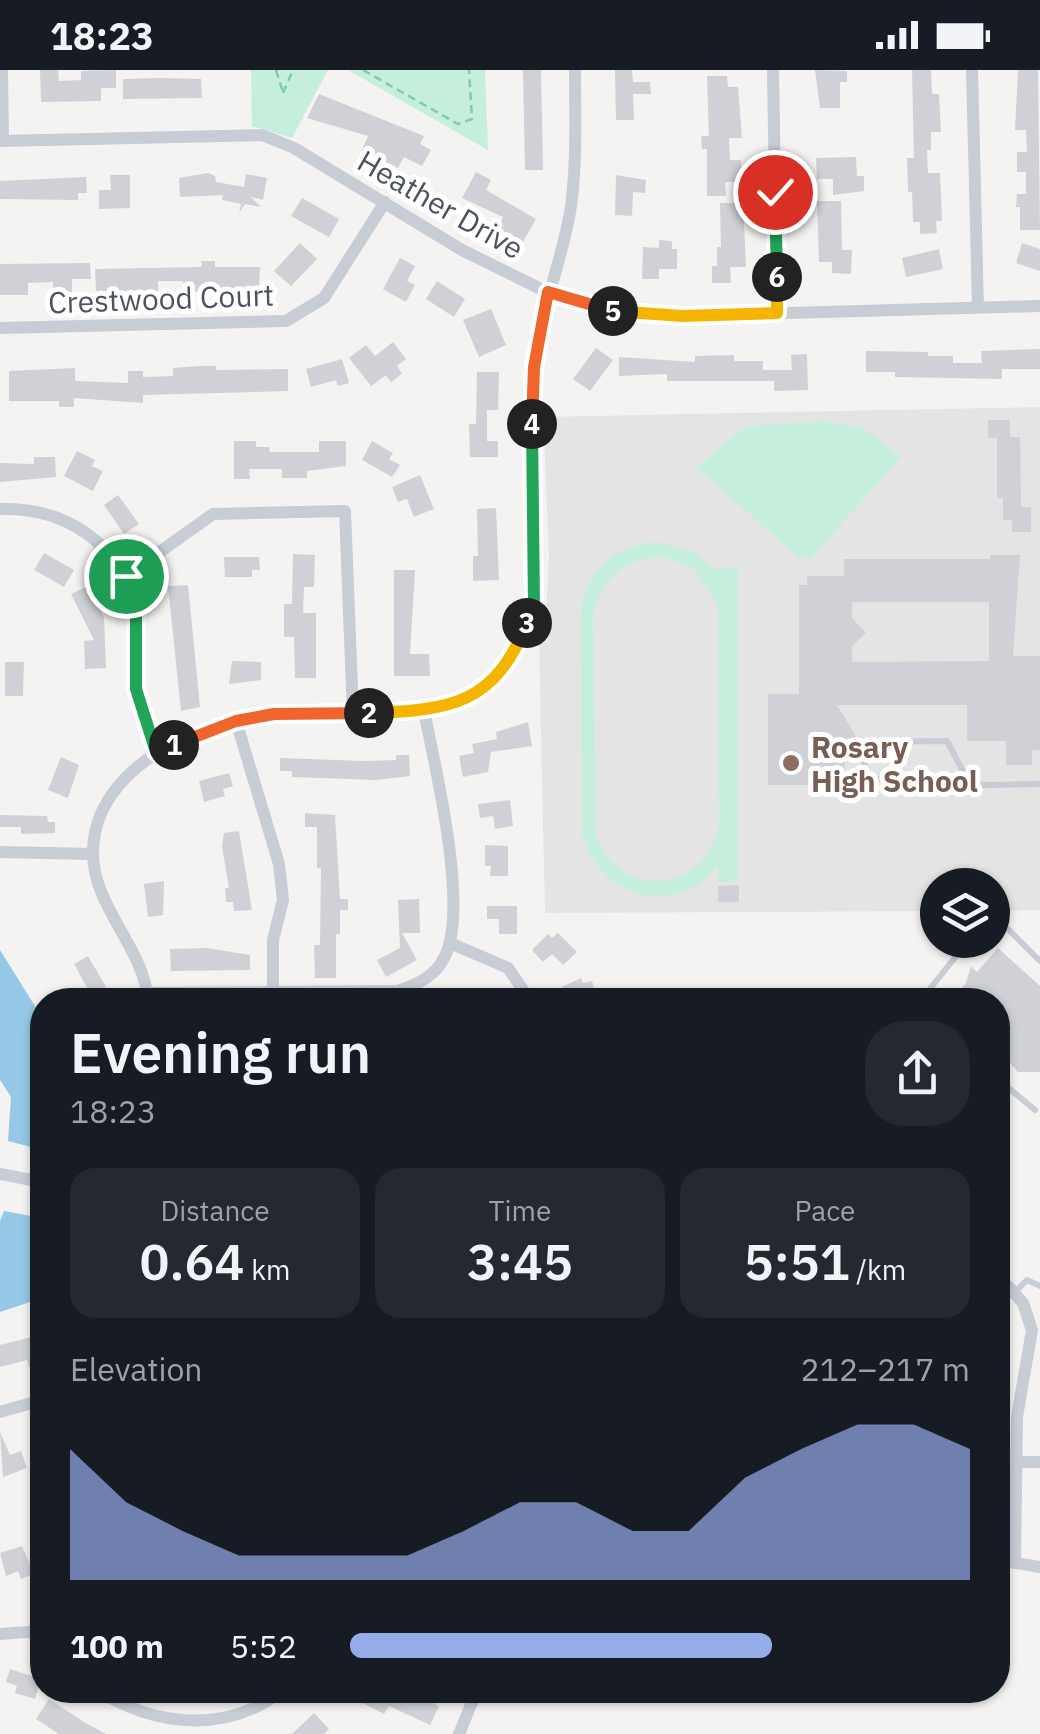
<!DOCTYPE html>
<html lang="en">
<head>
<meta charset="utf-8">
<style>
	:root { --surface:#171b24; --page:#242831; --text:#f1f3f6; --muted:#9ea1a6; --accent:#96ace9 }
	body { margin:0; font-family:"IBM Plex Sans",sans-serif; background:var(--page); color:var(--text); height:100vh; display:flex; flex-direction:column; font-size:38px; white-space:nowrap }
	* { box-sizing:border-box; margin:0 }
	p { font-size:32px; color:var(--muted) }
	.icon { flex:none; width:55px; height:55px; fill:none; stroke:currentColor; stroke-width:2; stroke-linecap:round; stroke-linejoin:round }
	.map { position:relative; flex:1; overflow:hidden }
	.details { position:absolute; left:30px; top:918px; width:980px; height:715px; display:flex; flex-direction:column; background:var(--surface); border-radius:40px; box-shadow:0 2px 8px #0004 }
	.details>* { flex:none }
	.buttons { position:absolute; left:920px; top:798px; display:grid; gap:20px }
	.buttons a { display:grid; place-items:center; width:90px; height:90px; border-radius:50%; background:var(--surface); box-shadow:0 2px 8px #0004; font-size:50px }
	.pin { position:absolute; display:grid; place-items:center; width:85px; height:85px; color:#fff; margin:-42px; border:5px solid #fff; border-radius:50%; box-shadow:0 2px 10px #0007 }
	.km { position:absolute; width:50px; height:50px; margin:-25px; border-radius:50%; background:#222; color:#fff; font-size:28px; line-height:50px; text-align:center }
	.round { display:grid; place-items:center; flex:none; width:105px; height:105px; border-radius:40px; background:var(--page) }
	.headline { display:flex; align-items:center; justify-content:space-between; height:170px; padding:0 40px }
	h1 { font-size:55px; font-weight:600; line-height:75px }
	.metrics { display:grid; grid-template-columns:repeat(3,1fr); gap:15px; height:170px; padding:10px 40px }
	.metrics div { display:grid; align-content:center; border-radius:25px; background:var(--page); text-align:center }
	.metrics b { font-size:50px; font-weight:600 }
	.metrics small { font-size:28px; font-weight:400 }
	.metrics p { font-size:28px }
	.chart { height:280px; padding:20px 40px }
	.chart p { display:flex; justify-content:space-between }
	.chart svg { width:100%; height:180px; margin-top:10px; fill:var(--accent); opacity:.7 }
	ul { padding:0 40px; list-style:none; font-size:32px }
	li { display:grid; grid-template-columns:160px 120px 1fr; align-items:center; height:75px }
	li i { height:25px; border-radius:12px; background:var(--accent) }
	.status { display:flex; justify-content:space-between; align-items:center; height:70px; padding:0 50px; background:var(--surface); direction:ltr }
	.status svg { height:28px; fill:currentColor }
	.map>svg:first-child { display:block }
	.education { fill:#e5e4e4 }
	.green { fill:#c5eedc; fill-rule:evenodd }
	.water { fill:#95c8e7 }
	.building { fill:#d0d1d6; fill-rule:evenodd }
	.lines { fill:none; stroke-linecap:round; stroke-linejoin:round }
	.path { stroke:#7fcab2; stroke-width:2.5; stroke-dasharray:8 5; stroke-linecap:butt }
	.lane { stroke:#c7ccd5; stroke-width:6 }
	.street { stroke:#c7ccd5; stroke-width:12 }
	.split-1-casing { stroke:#fff; stroke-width:20 }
	.split-2-casing { stroke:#fff; stroke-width:20 }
	.split-3-casing { stroke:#fff; stroke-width:20 }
	.split-4-casing { stroke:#fff; stroke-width:20 }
	.split-5-casing { stroke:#fff; stroke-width:20 }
	.split-6-casing { stroke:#fff; stroke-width:20 }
	.split-7-casing { stroke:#fff; stroke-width:20 }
	.split-1 { stroke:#22a559; stroke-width:12 }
	.split-2 { stroke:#f0652b; stroke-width:12 }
	.split-3 { stroke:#f5b400; stroke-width:12 }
	.split-4 { stroke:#22a559; stroke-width:12 }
	.split-5 { stroke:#f0652b; stroke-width:12 }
	.split-6 { stroke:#f5b400; stroke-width:12 }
	.split-7 { stroke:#22a559; stroke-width:12 }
	.education-dot { fill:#8d6e63; stroke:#fff; stroke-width:4 }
	.labels { text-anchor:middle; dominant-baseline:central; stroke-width:10; stroke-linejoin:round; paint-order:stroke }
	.street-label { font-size:30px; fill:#4b525f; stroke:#fff }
	.education-label { font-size:30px; font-weight:bold; fill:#785e54; stroke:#fff; text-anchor:start }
</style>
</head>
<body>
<div class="status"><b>18:23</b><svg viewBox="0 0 49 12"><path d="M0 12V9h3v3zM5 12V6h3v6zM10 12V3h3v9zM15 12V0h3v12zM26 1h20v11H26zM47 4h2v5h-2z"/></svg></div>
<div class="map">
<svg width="1040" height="1664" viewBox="0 0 1040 1664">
	<rect width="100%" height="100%" fill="#f4f3f2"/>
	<!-- education -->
	<polygon class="education" points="1040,337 1040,840 993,841 992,815 938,815 937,841 545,843 539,572 546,548 549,484 543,347"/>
	<!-- green -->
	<g class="green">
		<polygon points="251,0 328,0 292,68 252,56"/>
		<polygon points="348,0 485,0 488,80"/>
		<polygon points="823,351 864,358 901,387 811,488 798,487 696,397 747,356"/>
		<path d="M657,472L694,482L718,502V498H738V811L719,812L718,796C674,850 600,828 582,764L581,544C584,502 616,474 657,472ZM665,487L696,501L718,536L719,754C709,822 618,832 596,765L593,549C597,511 626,485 665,487Z"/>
	</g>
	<!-- water -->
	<g class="water">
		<polygon points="0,880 38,941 42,1080 8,1071 11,1027 0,1010"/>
		<polygon points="4,1141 42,1148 42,1228 0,1242 0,1151"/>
	</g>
	<!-- building -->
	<g class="building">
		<polygon points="40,0 58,0 59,11 81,10 81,1 116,0 116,18 101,18 101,31 41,32"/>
		<polygon points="523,0 541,0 543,100 525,100"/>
		<polygon points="615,0 632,0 633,12 650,12 651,24 633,24 634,50 616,50"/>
		<polygon points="815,0 847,1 847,12 840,12 840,38 820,38"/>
		<polygon points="912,0 931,0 932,24 939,24 941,62 931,62 931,80 927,80 928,103 940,103 942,151 936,151 937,163 920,164 920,152 913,152 912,122 908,122 907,88 914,88"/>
		<polygon points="1018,0 1038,0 1040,160 1020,160 1020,137 1016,137 1017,124 1026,124 1026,102 1017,102 1017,82 1027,82 1026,60 1015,60"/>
		<polygon points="707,6 727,6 728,17 738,17 742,68 729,68 730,90 741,90 741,112 725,112 726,126 707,126 707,79 702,79 701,66 709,66"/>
		<polygon points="159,8 201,9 202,28 123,29 123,9"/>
		<polygon points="319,24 424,66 420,74 431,80 422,96 404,87 398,98 362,80 368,66 307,48"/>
		<polygon points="856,87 857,106 864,106 864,121 833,125 833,109 817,109 816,88"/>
		<polygon points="476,102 491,110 486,120 536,149 523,172 497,158 503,147 462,128"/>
		<polygon points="208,103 215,106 216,112 244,117 246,104 267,108 263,130 251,127 261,137 245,134 239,143 241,134 222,130 223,125 180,127 179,108"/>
		<polygon points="110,105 130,105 130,138 99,139 99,120 111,120"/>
		<polygon points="616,105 646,110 645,123 633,122 632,146 615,145"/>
		<polygon points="86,107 87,123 78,123 78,130 0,129 0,111"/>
		<polygon points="302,128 339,149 329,167 291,146"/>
		<polygon points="817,131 841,131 842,180 852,180 851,204 832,203 832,192 819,192"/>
		<polygon points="720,133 743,133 746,197 730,197 731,213 712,213 712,196 717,196 717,177 721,177"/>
		<polygon points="659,170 672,171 672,179 677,179 677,199 659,199 659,209 642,209 643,177 659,178"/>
		<polygon points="300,173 317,189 291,216 274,201"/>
		<polygon points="1022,173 1040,179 1040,201 1016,193"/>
		<polygon points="939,179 943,199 906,207 902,188"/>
		<polygon points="400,188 415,196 407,211 415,215 406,232 383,219"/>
		<polygon points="201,191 215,191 215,197 260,197 259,220 194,222 194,218 183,218 183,211 158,211 158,224 96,221 95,199 202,197"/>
		<polygon points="90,193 91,209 72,209 72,224 53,224 53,212 28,213 28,225 0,225 0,194"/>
		<polygon points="437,211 465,229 454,247 426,229"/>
		<polygon points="491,239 506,275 479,287 463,250"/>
		<polygon points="393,272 406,289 397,296 402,304 391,312 386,305 371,316 349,288 366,275 375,286"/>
		<polygon points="596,278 613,290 590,321 573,309"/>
		<polygon points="1040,279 1040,299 1002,299 1002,309 895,307 895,302 866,302 866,281 928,282 928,286 953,286 953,293 982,293 981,281"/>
		<polygon points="807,284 808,320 774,321 774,311 667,311 667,304 619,306 619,287 695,292 695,286 734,285 734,291 763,291 763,300 792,300 791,285"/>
		<polygon points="342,289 349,313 338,316 336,310 311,317 306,299"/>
		<polygon points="200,296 216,296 216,300 288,299 288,321 143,325 143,333 74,328 74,337 59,337 59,331 9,331 9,301 75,298 75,311 128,313 128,301 143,301 143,307 173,306 173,298"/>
		<polygon points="477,302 499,302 498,340 487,340 487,371 498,371 498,387 470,387 469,354 476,354"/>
		<polygon points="988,350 1010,350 1010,367 1020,367 1021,437 1031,437 1031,462 1012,462 1012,450 1003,450 1003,428 997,428 997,368 988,368"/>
		<polygon points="234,371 256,371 256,377 269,377 270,382 319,382 319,371 346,371 346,396 307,401 307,408 282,408 282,399 249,399 250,409 234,409"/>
		<polygon points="372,371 393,383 389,389 400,395 392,407 362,390"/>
		<polygon points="77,381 95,390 92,396 103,401 93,421 64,406"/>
		<polygon points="34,387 55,387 56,407 0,412 0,393 34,394"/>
		<polygon points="420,405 434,439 414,447 407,429 398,432 392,417"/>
		<polygon points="118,425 139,454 124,464 104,435"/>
		<polygon points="496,438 499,510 473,511 473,486 478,486 477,439"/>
		<polygon points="44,483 74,500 64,517 34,500"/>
		<polygon points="293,484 315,485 314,517 304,517 303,543 316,543 316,608 295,608 294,567 284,567 284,534 292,534"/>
		<path d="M990,485H1020L1013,586H1040V680H1032V695H1006V671H967V635H837L857,668L854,681L845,691L844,723H825V715H768V624H799V515H807V506H844V489H990ZM852,532H989V591L852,592V576L866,563L852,548Z"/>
		<polygon points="224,487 259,487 260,500 252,500 252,507 225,507"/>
		<polygon points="394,500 415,500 410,584 429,584 430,606 394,606"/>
		<polygon points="188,515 200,637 181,641 168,516"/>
		<polygon points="88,516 104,547 106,598 85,599 84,571 94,570 71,524"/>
		<polygon points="232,591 261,592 261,610 229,614"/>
		<polygon points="5,592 24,592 23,626 5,626"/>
		<polygon points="528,652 532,676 491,682 488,702 463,707 459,686 474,683 472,674 497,669 496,662"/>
		<polygon points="396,685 409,685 410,706 376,710 292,707 292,701 280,701 280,688 364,691 396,690"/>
		<polygon points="61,687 79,695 68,728 48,720"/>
		<polygon points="229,703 233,716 223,719 225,726 204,732 199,711"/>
		<polygon points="510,730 513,756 495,759 493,746 480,748 478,734"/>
		<polygon points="305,743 335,745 340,829 348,829 348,840 340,840 340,864 336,864 336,908 315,908 314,875 320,875 321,798 317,798 317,757 305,757"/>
		<polygon points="0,745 47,746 48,752 55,752 55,763 21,764 21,757 0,757"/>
		<polygon points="239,761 252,840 234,841 233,832 226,832 225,818 229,818 222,776 224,763"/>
		<polygon points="485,775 508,776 508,806 490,806 491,796 485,796"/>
		<polygon points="164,811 163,845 148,847 144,814"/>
		<polygon points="739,815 739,832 718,832 718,816"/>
		<polygon points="419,829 420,863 402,863 417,890 386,907 377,890 400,878 398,830"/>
		<polygon points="487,836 517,836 517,864 499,864 499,849 487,849"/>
		<polygon points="558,863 577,882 563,895 552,884 543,892 532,880 548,864 552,868"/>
		<polygon points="207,878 250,885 250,900 171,901 170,879"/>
		<polygon points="998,878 1040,916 1040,1002 1018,1002 998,979 998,930 951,930 966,913 971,896 977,902"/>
		<polygon points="88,886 106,917 91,925 74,894"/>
		<polygon points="581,908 583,913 592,911 597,930 565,930 562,917"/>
		<polygon points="36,1266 42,1294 29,1297 27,1290 0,1297 0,1275"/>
		<polygon points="0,1362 10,1385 21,1381 27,1398 3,1407"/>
		<polygon points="22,1476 34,1504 21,1509 18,1501 6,1506 0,1483"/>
		<polygon points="10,1599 41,1609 35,1629 15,1623 17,1616 6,1612"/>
		<polygon points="337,1620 381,1620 405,1633 410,1623 439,1636 430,1655 389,1636 384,1644"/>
		<polygon points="49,1629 84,1652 106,1664 59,1664 36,1649"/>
		<polygon points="314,1643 329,1659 324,1664 292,1664"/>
	</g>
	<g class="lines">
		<!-- path -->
		<g class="path">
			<polyline points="276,0 283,22"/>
			<polyline points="363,0 458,54 472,49 469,0"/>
			<polyline points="283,23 293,0"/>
		</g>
		<!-- lane -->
		<g class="lane">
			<polyline points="966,707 947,671 864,672 865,709 966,707 982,715 1040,714"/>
			<polyline points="992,856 1007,858 1040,891"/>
			<polyline points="921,930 969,870"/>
			<polyline points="998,1009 1035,1040"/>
			<polyline points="1015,1222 1027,1210 1040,1216"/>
		</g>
		<!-- street -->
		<g class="street">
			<polyline points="2,0 3,71"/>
			<polyline points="773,0 777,243"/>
			<polyline points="972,0 978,237"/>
			<polyline points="0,71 262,65 294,78 462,180 541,219 597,238 682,246 1040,236"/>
			<polyline points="0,258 286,251 324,228 385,132"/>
			<path d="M0,439C65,437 121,473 135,539C141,563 134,591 136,616C138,637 149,661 156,682"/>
			<polyline points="126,506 213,444 345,441 353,644"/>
			<polyline points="236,651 279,794 283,830 273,870 273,921"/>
			<polyline points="0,782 93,784"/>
			<polyline points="450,873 508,898 530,930"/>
			<path d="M147,923L397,921C417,915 436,906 445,886C469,836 435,696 424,641"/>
			<path d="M148,930C143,876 93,837 93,783C93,697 199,651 273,644C358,635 443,665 508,594C541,560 533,500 533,457C533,404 529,350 534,298C539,242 563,191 571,136C577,92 575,45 575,0"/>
			<polyline points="0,1104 42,1112"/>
			<polyline points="998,1216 1008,1216 1023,1233 1032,1260 1017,1347 1015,1492"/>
			<polyline points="0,1342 42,1330"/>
			<polyline points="1018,1392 1040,1392"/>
			<polyline points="998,1490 1040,1497"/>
			<polyline points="0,1564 42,1561"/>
			<path d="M97,1620C156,1657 227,1664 283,1620"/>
			<polyline points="459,1664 477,1620"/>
		</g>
	</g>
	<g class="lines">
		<defs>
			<polyline id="split-1" points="126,506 136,542 136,619 156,682 174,675"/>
			<polyline id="split-2" points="174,675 236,651 274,644 369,643"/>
			<path id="split-3" d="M369,643C451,640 494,635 527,553"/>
			<polyline id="split-4" points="527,553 534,537 532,354"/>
			<polyline id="split-5" points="532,354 534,297 548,222 613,241"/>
			<polyline id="split-6" points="613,241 682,246 777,243 777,207"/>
			<polyline id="split-7" points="775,122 777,207"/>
		</defs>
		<!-- split-1 casing -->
		<use href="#split-1" class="split-1-casing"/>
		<!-- split-2 casing -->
		<use href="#split-2" class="split-2-casing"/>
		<!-- split-3 casing -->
		<use href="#split-3" class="split-3-casing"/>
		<!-- split-4 casing -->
		<use href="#split-4" class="split-4-casing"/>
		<!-- split-5 casing -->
		<use href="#split-5" class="split-5-casing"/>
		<!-- split-6 casing -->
		<use href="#split-6" class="split-6-casing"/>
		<!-- split-7 casing -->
		<use href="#split-7" class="split-7-casing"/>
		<!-- split-1 -->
		<use href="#split-1" class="split-1"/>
		<!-- split-2 -->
		<use href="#split-2" class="split-2"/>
		<!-- split-3 -->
		<use href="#split-3" class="split-3"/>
		<!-- split-4 -->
		<use href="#split-4" class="split-4"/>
		<!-- split-5 -->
		<use href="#split-5" class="split-5"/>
		<!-- split-6 -->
		<use href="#split-6" class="split-6"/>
		<!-- split-7 -->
		<use href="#split-7" class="split-7"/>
	</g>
	<!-- markers -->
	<circle class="education-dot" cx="791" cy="693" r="10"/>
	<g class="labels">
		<!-- street labels -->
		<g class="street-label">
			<text transform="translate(441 134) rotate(30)">Heather Drive</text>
			<text transform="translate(161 228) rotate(-2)">Crestwood Court</text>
		</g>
		<!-- education labels -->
		<g class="education-label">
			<text x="811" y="676">Rosary<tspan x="811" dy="34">High School</tspan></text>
		</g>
	</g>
</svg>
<div class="buttons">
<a><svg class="icon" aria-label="layers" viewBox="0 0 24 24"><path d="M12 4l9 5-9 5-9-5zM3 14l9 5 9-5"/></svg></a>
</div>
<div class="pin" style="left:126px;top:506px;background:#1e9e55"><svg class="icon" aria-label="arrive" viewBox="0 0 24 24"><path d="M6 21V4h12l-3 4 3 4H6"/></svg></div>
<div class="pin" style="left:775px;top:122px;background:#d93025"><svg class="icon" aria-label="check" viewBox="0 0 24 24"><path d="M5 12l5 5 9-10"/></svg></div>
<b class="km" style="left:174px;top:675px">1</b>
<b class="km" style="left:369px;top:643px">2</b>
<b class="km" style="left:527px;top:553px">3</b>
<b class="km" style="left:532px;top:354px">4</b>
<b class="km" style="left:613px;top:241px">5</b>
<b class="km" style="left:777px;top:207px">6</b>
<section class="details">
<div class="headline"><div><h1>Evening run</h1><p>18:23</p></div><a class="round"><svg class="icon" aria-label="share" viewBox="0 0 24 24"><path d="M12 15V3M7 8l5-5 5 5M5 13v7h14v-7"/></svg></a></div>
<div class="metrics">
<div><p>Distance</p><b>0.64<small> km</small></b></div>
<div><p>Time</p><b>3:45</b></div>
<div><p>Pace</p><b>5:51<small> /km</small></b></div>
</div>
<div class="chart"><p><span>Elevation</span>212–217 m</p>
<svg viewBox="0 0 160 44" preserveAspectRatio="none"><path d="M0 44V12L10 25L20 32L30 38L40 38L50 38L60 38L70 32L80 25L90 25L100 32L110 32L120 19L130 12L140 6L150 6L160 12V44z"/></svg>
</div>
<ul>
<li><b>100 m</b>5:52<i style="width:68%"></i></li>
</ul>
</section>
</div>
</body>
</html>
